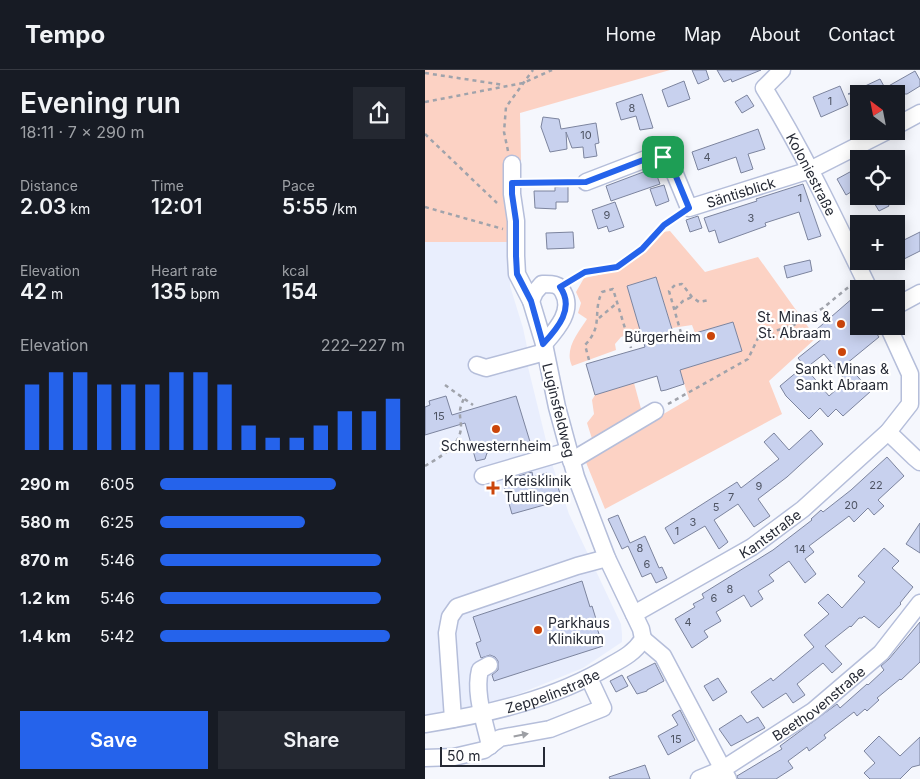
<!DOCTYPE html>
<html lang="en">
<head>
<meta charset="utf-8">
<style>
	:root { --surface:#171b24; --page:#242831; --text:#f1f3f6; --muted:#9ea1a6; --line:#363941; --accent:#2563eb }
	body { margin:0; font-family:Inter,sans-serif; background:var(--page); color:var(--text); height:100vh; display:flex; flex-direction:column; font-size:19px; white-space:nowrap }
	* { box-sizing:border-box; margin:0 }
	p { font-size:16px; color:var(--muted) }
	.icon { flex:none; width:28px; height:28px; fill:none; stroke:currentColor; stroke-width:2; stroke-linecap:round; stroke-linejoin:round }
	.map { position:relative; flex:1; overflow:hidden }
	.drawer { display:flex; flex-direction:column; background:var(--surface); width:425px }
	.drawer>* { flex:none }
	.needle { width:32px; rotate:328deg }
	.fabs { position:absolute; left:425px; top:15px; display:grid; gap:10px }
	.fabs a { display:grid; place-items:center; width:55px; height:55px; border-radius:0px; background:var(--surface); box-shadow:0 2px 12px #0003; font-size:25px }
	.scale { position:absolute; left:15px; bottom:12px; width:105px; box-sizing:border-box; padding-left:5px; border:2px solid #262a35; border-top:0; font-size:14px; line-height:18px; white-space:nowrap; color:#262a35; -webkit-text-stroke:4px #fff; paint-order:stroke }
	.pin { position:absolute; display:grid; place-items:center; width:42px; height:42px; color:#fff; margin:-21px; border-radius:10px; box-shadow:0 2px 8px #0006 }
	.round { display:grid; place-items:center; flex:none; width:52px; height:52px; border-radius:0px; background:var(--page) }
	.summary { display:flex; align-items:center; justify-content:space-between; height:85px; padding:0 20px }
	h1 { font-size:28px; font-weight:600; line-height:38px }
	.stats { display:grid; grid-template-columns:repeat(3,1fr); gap:8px; height:85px; padding:5px 20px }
	.stats div { display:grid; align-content:center }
	.stats b { font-size:21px; font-weight:600 }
	.stats small { font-size:14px; font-weight:400 }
	.stats p { font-size:14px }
	.chart { height:140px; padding:10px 20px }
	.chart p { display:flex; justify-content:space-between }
	.chart svg { width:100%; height:90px; margin-top:5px; stroke:var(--accent); stroke-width:6 }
	.primary-button { display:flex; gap:10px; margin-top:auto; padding:10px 20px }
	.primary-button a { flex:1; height:58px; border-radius:0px; background:var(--accent); color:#fff; font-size:20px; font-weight:600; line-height:58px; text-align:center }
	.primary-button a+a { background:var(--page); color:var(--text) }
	ul { padding:0 20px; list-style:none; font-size:16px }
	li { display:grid; grid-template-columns:80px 60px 1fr; align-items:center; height:38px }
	li i { height:12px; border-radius:6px; background:var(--accent) }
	header { display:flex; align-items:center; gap:30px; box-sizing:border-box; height:70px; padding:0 25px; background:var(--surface); border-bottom:1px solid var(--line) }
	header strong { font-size:24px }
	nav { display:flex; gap:28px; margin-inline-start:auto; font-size:18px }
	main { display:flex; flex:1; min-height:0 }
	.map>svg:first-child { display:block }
	.built { fill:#e9eefd }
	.green { fill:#fcd2c4 }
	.building { fill:#c8d1ee; stroke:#7c849e }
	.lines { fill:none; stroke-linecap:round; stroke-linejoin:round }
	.minor-casing { stroke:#b5beda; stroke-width:19 }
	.path { stroke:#a0a3ab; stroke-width:2.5; stroke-dasharray:4 4; stroke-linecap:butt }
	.minor { stroke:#fff; stroke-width:16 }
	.oneway { fill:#9d9fa4 }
	.route-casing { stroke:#fff; stroke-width:10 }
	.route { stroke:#2563eb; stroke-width:6 }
	.poi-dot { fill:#cb450a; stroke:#fff; stroke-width:2 }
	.labels { text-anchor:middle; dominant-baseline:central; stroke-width:4.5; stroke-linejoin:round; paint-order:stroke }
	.number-label { font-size:11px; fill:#4e5463 }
	.street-label { font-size:14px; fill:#262a35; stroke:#fff }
	.poi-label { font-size:14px; fill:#262a35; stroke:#fff; text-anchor:end }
</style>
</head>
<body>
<header>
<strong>Tempo</strong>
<nav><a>Home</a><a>Map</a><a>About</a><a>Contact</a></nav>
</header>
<main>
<section class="drawer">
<div class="summary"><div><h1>Evening run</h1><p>18:11 · 7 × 290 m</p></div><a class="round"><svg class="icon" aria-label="share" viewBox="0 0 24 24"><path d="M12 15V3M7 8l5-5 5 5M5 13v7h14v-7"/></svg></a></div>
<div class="stats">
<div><p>Distance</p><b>2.03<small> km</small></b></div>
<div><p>Time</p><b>12:01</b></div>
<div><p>Pace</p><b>5:55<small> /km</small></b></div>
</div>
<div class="stats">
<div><p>Elevation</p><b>42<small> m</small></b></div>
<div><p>Heart rate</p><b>135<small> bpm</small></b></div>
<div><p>kcal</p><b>154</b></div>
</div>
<div class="chart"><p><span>Elevation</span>222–227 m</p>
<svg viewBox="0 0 160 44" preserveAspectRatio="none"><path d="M5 44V12M15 44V6M25 44V6M35 44V12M45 44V12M55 44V12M65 44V6M75 44V6M85 44V12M95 44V32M105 44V38M115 44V38M125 44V32M135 44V25M145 44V25M155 44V19"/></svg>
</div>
<ul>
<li><b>290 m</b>6:05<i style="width:72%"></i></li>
<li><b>580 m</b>6:25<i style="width:59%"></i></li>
<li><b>870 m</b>5:46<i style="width:90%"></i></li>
<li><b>1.2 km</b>5:46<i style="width:90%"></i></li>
<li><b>1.4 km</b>5:42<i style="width:94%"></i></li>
</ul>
<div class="primary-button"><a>Save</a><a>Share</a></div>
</section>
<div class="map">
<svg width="495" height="709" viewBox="0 0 495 709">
	<rect width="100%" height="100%" fill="#f5f7fd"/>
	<!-- built -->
	<polygon class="built" points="0,172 85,172 85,216 98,258 102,277 103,297 126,391 144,444 196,554 197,564 197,572 158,598 61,637 0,647"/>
	<!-- green -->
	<g class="green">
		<polygon points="0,0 245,0 95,43 96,92 80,93 85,172 0,172"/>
		<path d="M245,161L280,202L333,187L391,268L344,311L357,344L180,439L160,390L264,329L255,300L317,281L308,252L270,263L267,255L247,258L231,207L202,216L215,260L196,267L190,274L191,280L147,296C139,279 153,263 162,249L153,243L156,233L151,222L159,208C199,201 212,192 238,162Z"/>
		<polygon points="209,313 218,346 169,375 162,353 169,344 167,330 170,325"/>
	</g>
	<!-- building -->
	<g class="building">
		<polygon points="267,0 281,0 284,9 273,14"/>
		<polygon points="292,0 336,0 307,12 306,9 299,12"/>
		<polygon points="490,1 495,10 495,16 482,24 423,24 455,9 460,18"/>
		<polygon points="259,11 265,29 243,37 237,20"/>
		<polygon points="415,16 423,35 396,47 388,27"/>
		<polygon points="217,24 228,58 215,60 211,46 196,50 191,33"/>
		<polygon points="322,25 329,36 317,43 310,32"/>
		<polygon points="118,47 134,49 136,59 171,53 174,73 170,74 172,86 159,88 158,77 147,78 141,62 142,79 125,82 116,57"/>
		<polygon points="333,59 340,79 323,84 328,99 316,103 311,87 273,100 267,82"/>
		<polygon points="434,97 434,117 421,125 412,109"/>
		<polygon points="229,98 235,114 186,131 181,116"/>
		<polygon points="378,114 396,166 383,170 374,142 340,153 341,156 294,173 290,160 284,162 279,148 332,131 331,129"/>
		<polygon points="239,115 244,131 231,136 225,119"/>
		<polygon points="143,116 143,132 131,132 131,139 110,138 109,121 130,121 130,117"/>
		<polygon points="445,126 459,126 464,136 454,141"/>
		<polygon points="190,132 199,157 184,162 182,156 173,159 167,140"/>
		<polygon points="273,146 277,158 265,162 261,150"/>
		<polygon points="148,162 149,178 122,179 121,163"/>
		<polygon points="495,162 495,181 471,193 471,174"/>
		<polygon points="385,190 387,201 362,208 359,196"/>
		<polygon points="231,207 250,269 308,252 317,281 255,300 259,314 241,320 236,321 232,306 170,325 161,294 220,277 202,216"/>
		<polygon points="429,227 434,233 434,256 446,256 454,267 421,294 446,321 418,346 411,339 403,347 395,338 384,349 361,326 355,316 379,296 404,326 421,311 399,284 381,298 373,288 398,268 391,260"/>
		<polygon points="21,326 27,345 91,326 106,375 82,382 78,378 69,379 62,383 60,389 51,391 40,353 0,365 0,337 5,335 4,331"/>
		<polygon points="386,360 398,374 362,407 333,429 345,446 329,457 313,434 289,450 303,472 294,479 280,456 249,474 240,458 312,412 316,418 354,389 339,372 349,363 364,380"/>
		<polygon points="462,387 479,406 453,430 459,436 449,445 443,438 429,452 424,446 384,476 389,482 380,489 391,504 380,513 364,491 344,505 349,511 333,521 338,529 326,537 319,525 291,542 296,551 279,561 283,567 267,578 250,549 270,537 268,534 279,528 277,524 348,480 387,450 386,449 396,440 398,442 426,420"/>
		<polygon points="107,402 108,407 122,403 125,416 132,414 137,430 87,444 79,416 92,412 90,407"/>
		<polygon points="193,445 205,473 220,466 234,498 237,497 242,508 231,513 226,503 217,507 203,476 197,479 183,449"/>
		<polygon points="495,453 495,483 481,474"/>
		<polygon points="459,478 474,491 467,498 488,517 475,533 476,534 454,558 439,546 437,548 434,548 426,557 425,556 400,576 417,594 407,603 398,593 372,614 380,625 368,633 361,623 338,638 326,622 346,608 348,611 389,577 379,565 404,544 393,533 403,524 417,538 440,512 433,506"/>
		<polygon points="157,511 165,537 167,536 171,549 169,549 178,576 69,611 67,605 73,600 73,591 70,587 65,585 56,588 51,573 56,571 48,547"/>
		<polygon points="495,552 495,592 476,610 475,609 452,628 454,630 442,641 440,639 432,646 429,642 399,665 401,668 384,681 382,677 363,691 368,698 351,709 313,709 312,706 357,679 355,676 412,634 415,638 442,614 443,615 459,600 456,596 464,589"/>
		<polygon points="230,593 239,611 222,620 222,621 212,624 202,607"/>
		<polygon points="197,605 203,616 191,622 185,611"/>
		<polygon points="293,608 302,622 288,631 279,616"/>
		<polygon points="255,640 270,670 243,685 233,666 253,655 247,645"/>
		<polygon points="316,645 322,653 333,647 340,658 306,676 294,659"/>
		<polygon points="454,666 475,686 495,667 495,695 487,697 475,709 445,709 439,703 450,693 439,681"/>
		<polygon points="220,695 225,709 185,709 184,707"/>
	</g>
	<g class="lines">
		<defs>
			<g id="minor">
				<path id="s1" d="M357,0L339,18C379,83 411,151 444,219"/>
				<polyline points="471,56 495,43"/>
				<path id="s2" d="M161,112L226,87H238L245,92L264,138L385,100L462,61"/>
				<path d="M106,231L110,222L117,214C125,214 134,213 138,222C149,241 131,260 119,274"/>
				<polyline points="471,236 495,223"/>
				<polyline points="52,295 61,298 120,282"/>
				<polyline points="463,362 489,387 495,392"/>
				<polyline points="146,391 230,341"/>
				<polyline points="58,406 143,381"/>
				<path id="s3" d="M209,544L327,477L378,439L463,362L485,334V304L463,256"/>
				<polyline points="218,569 238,586 303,709"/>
				<path d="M64,595L55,600C49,624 60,652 65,676"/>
				<polyline points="28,649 22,563 25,547 32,537 152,496 182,488"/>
				<path id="s4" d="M0,654C64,644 130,629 186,595C199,588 210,582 218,569L216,559L182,488L151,407L132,337L119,274L106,231L92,204L91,186V151L87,124V94"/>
				<polyline points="0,688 29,687 59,680 75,668 125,659 178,638 164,608"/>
				<path id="s5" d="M274,709L298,699L388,641L456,583L495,533"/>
			</g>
		</defs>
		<!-- minor casing -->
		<use href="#minor" class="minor-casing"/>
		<!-- path -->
		<g class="path">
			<polyline points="0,3 79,15"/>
			<polyline points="0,32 98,13 127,0"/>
			<polyline points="0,64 72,133"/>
			<polyline points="83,81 79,62 81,37 108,0"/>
			<polyline points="101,113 148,112"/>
			<polyline points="0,137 78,159"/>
			<polyline points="147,210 160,202 192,197 217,179 239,155 252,145"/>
			<polyline points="250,239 258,231 267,227"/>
			<polyline points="174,248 192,233"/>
			<polyline points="256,263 244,221 250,215 257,214 267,227 274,232 284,230"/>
			<path d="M164,290L160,275C179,255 167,243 177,222L188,219L206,278"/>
			<polyline points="20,315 48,335"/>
			<polyline points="243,334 323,289 334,266 369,255 398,238 426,215"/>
			<path d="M0,396C15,387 36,376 36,356C35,342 33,342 39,328"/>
		</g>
		<!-- minor -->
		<use href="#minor" class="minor"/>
	</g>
	<!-- one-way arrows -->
	<defs><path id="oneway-solid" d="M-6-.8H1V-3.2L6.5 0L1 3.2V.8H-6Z" transform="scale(1.25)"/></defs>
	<use class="oneway" href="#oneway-solid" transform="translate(96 665) rotate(-11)"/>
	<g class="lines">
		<defs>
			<path id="route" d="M226,87H238L245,92L264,138L239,155L217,179L192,197L160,202L135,217C150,238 133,258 118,274L106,231L92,204L91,186V151L87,124V113L161,112Z"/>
		</defs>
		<!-- route casing -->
		<use href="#route" class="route-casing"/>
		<!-- route -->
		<use href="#route" class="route"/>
	</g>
	<!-- markers -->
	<g class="poi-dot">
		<circle cx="416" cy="254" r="5"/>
		<circle cx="286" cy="266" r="5"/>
		<circle cx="417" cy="282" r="5"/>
		<circle cx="71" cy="359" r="5"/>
		<path d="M65.5 410.5h5v5h5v5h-5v5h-5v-5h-5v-5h5z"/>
		<circle cx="113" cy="560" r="5"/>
	</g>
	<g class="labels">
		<!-- number labels -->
		<g class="number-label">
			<text x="405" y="31">1</text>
			<text x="207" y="38">8</text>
			<text x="161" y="65">10</text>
			<text x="282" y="87">4</text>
			<text x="375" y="128">1</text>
			<text x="182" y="145">9</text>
			<text x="326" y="148">3</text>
			<text x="14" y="346">15</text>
			<text x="451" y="415">22</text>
			<text x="334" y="416">9</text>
			<text x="306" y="427">7</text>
			<text x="426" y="435">20</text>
			<text x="291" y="437">5</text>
			<text x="268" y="452">3</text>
			<text x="252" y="461">1</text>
			<text x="215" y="478">8</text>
			<text x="375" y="479">14</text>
			<text x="222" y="494">6</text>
			<text x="305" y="519">8</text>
			<text x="289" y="528">6</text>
			<text x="263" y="552">4</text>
			<text x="251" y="669">15</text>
		</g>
		<!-- street labels -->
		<g class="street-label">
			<text stroke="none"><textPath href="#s1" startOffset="124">Koloniestraße</textPath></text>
			<text stroke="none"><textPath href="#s2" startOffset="194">Säntisblick</textPath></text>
			<text transform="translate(134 340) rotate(76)">Luginsfeldweg</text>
			<text stroke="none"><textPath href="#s3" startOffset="158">Kantstraße</textPath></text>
			<text stroke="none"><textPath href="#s4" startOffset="132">Zeppelinstraße</textPath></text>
			<text stroke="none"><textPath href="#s5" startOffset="142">Beethovenstraße</textPath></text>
		</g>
		<!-- poi labels -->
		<g class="poi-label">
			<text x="406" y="246">St. Minas &amp;<tspan x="406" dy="16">St. Abraam</tspan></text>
			<text x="276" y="266">Bürgerheim</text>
			<text x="417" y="298" text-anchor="middle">Sankt Minas &amp;<tspan x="417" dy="16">Sankt Abraam</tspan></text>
			<text x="71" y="375" text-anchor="middle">Schwesternheim</text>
			<text x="79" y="410" text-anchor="start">Kreisklinik<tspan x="79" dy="16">Tuttlingen</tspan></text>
			<text x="123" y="552" text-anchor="start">Parkhaus<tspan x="123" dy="16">Klinikum</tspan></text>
		</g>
	</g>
</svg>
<div class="fabs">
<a><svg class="needle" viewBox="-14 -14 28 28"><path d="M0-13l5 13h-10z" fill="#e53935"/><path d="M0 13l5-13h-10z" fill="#9ea1a6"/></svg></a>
<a><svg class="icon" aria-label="locate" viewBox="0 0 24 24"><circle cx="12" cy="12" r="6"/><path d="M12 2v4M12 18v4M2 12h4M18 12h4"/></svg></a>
<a>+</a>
<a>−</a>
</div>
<div class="scale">50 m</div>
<div class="pin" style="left:238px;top:87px;background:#1e9e55"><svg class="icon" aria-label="arrive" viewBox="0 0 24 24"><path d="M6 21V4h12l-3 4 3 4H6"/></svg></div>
</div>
</main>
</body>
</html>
